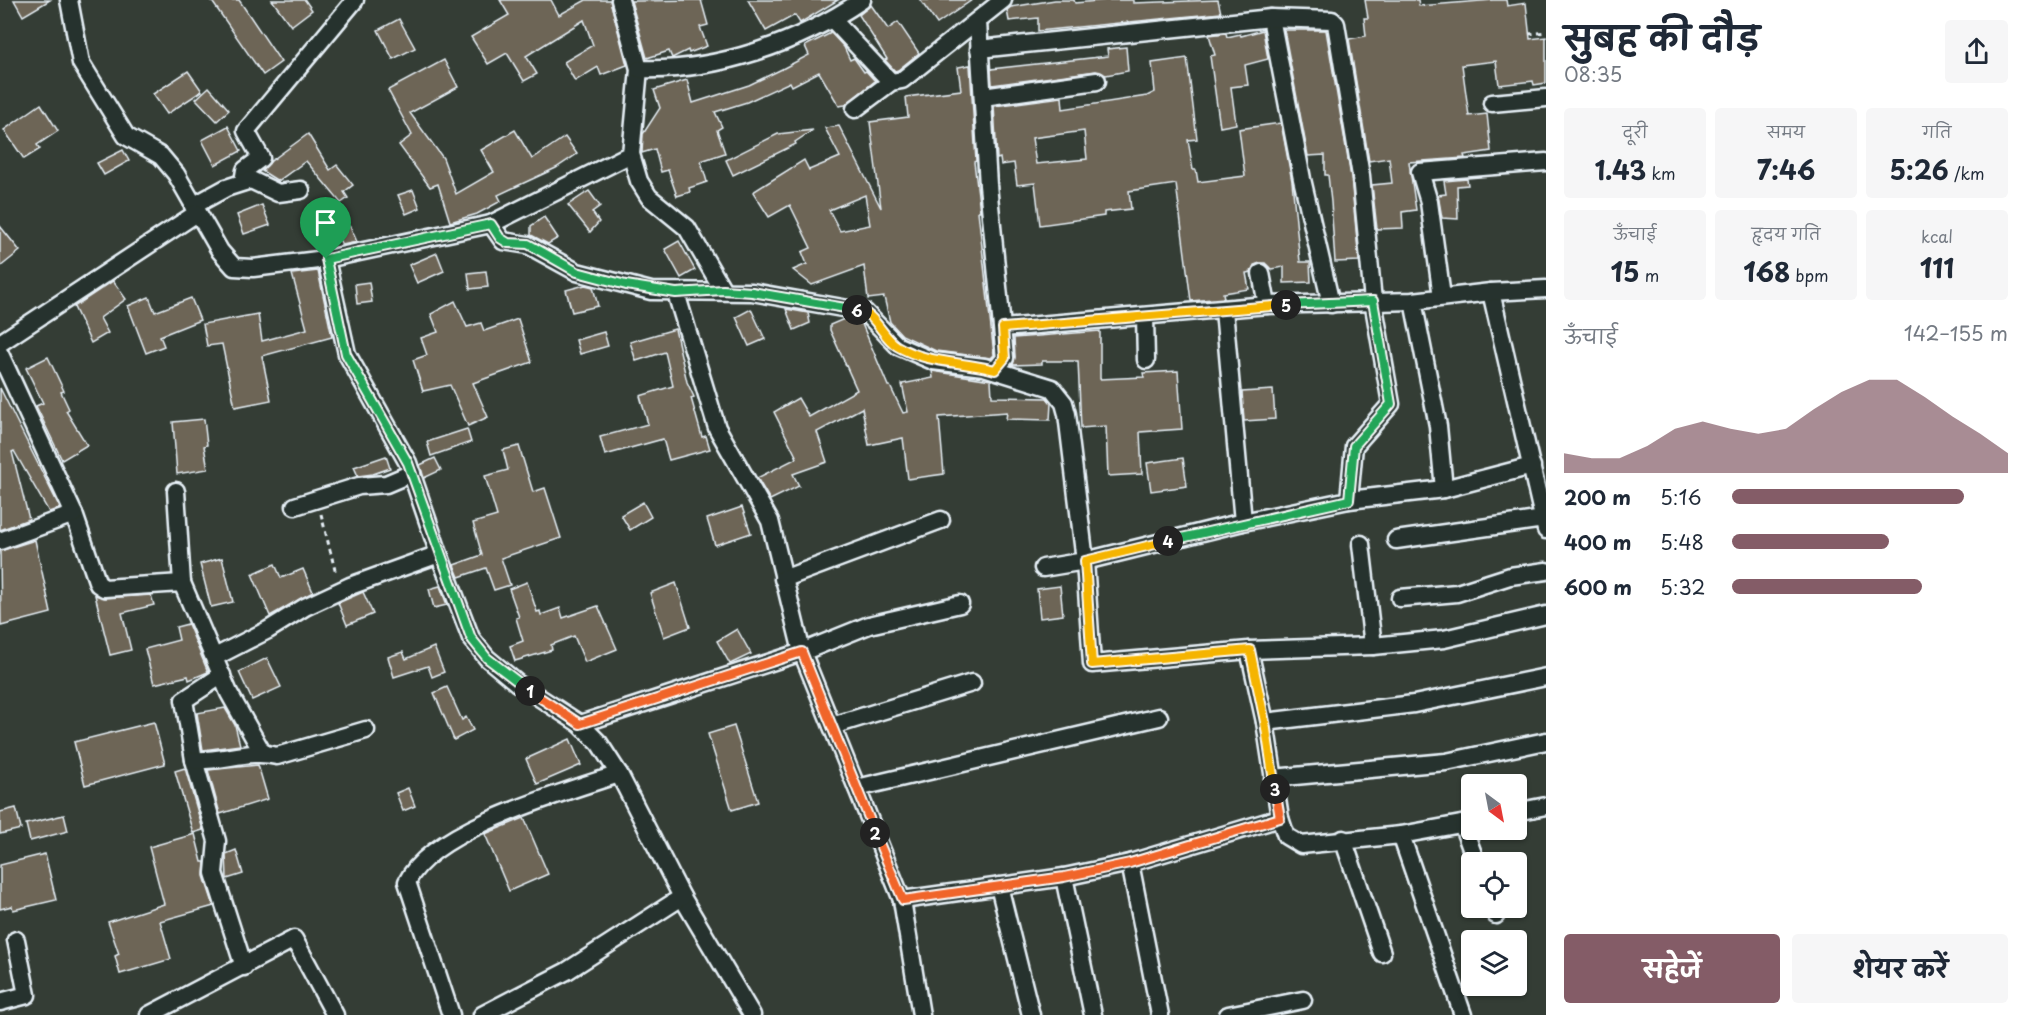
<!DOCTYPE html>
<html lang="hi">
<head>
<meta charset="utf-8">
<style>
	:root { --surface:#fff; --page:#f6f6f7; --text:#1f2937; --muted:#747a83; --accent:#845c67 }
	body { margin:0; font-family:"Playpen Sans","Playpen Sans Deva",sans-serif; background:var(--page); color:var(--text); height:100vh; display:flex; flex-direction:column; font-size:22px; white-space:nowrap }
	* { box-sizing:border-box; margin:0 }
	p { font-size:20px; color:var(--muted) }
	.icon { flex:none; width:33px; height:33px; fill:none; stroke:currentColor; stroke-width:2; stroke-linecap:round; stroke-linejoin:round }
	.map { position:relative; flex:1; overflow:hidden }
	.panel { display:flex; flex-direction:column; background:var(--surface); width:480px }
	.panel>* { flex:none }
	.needle { width:39px; rotate:148deg }
	.tools { position:absolute; left:1461px; top:774px; display:grid; gap:12px }
	.tools a { display:grid; place-items:center; width:66px; height:66px; border-radius:6px; background:var(--surface); box-shadow:0 2px 4px #0004; font-size:30px }
	.pin { position:absolute; display:grid; place-items:center; width:51px; height:51px; color:#fff; margin:-62px -26px; border-radius:50% 50% 50% 0; rotate:-45deg; box-shadow:0 0 6px #0007 }
	.pin .icon { rotate:45deg }
	.km { position:absolute; width:30px; height:30px; margin:-15px; border-radius:50%; background:#222; color:#fff; font-size:16px; line-height:30px; text-align:center }
	.round { display:grid; place-items:center; flex:none; width:63px; height:63px; border-radius:6px; background:var(--page) }
	.overview { display:flex; align-items:center; justify-content:space-between; height:102px; padding:0 18px }
	h1 { font-size:33px; font-weight:700; line-height:45px }
	.stats { display:grid; grid-template-columns:repeat(3,1fr); gap:9px; height:102px; padding:6px 18px }
	.stats div { display:grid; align-content:center; border-radius:6px; background:var(--page); text-align:center }
	.stats b { font-size:26px; font-weight:700 }
	.stats small { font-size:16px; font-weight:400 }
	.stats p { font-size:16px }
	.chart { height:168px; padding:12px 18px }
	.chart p { display:flex; justify-content:space-between }
	.chart svg { width:100%; height:108px; margin-top:6px; fill:var(--accent); opacity:.7 }
	.button { display:flex; gap:12px; margin-top:auto; padding:12px 18px }
	.button a { flex:1; height:69px; border-radius:6px; background:var(--accent); color:#fff; font-size:24px; font-weight:700; line-height:69px; text-align:center }
	.button a+a { background:var(--page); color:var(--text) }
	ul { padding:0 18px; list-style:none; font-size:20px }
	li { display:grid; grid-template-columns:96px 72px 1fr; align-items:center; height:45px }
	li i { height:15px; border-radius:8px; background:var(--accent) }
	main { display:flex; flex:1; min-height:0 }
	.map>svg:first-child { display:block }
	.building { fill:#6d6556; stroke:#e8f1f8; stroke-width:1.5; fill-rule:evenodd }
	.lines { fill:none; stroke-linecap:round; stroke-linejoin:round }
	.minor-casing { stroke:#e8f1f8; stroke-width:21 }
	.path { stroke:#e8f1f8; stroke-width:3; stroke-dasharray:4.5 4.5; stroke-linecap:butt }
	.minor { stroke:#26332d; stroke-width:16 }
	.split-1-casing { stroke:#fff; stroke-width:12 }
	.split-2-casing { stroke:#fff; stroke-width:12 }
	.split-3-casing { stroke:#fff; stroke-width:12 }
	.split-4-casing { stroke:#fff; stroke-width:12 }
	.split-5-casing { stroke:#fff; stroke-width:12 }
	.split-6-casing { stroke:#fff; stroke-width:12 }
	.split-7-casing { stroke:#fff; stroke-width:12 }
	.split-1 { stroke:#22a559; stroke-width:8 }
	.split-2 { stroke:#f0652b; stroke-width:8 }
	.split-3 { stroke:#f0652b; stroke-width:8 }
	.split-4 { stroke:#f5b400; stroke-width:8 }
	.split-5 { stroke:#22a559; stroke-width:8 }
	.split-6 { stroke:#f5b400; stroke-width:8 }
	.split-7 { stroke:#22a559; stroke-width:8 }
</style>
</head>
<body>
<main>
<div class="map">
<svg width="1546" height="1015" viewBox="0 0 1546 1015">
	<rect width="100%" height="100%" fill="#343d35"/>
	<filter id="ink" filterUnits="userSpaceOnUse"><feTurbulence type="fractalNoise" baseFrequency=".0167" numOctaves="2"/><feDisplacementMap in="SourceGraphic" scale="12" xChannelSelector="R" yChannelSelector="G"/><feConvolveMatrix kernelMatrix="1 2 1 2 8 2 1 2 1" color-interpolation-filters="sRGB"/></filter>
	<g filter="url(#ink)">
		<!-- building -->
		<g class="building">
			<polygon points="14,0 50,0 23,16"/>
			<polygon points="211,0 239,0 281,62 263,75"/>
			<polygon points="272,0 305,0 312,10 291,26"/>
			<polygon points="500,0 551,0 559,15 586,0 610,0 627,65 601,75 598,67 575,81 564,62 593,45 584,20 526,56 537,74 524,81 507,53 488,64 471,37 509,15"/>
			<polygon points="701,0 708,25 700,27 707,46 689,53 688,50 672,58 669,51 647,58 631,1"/>
			<polygon points="748,0 838,0 800,23 795,15 766,31"/>
			<polygon points="920,0 972,0 937,24"/>
			<polygon points="1055,0 1074,0 1075,3 1108,0 1133,0 1133,3 1218,0 1221,13 1038,31 1038,18 1009,21 1007,10 1011,7"/>
			<polygon points="1365,0 1418,0 1419,6 1493,0 1506,0 1507,6 1526,3 1530,39 1546,37 1546,83 1534,85 1533,81 1499,85 1496,61 1462,65 1469,116 1487,114 1491,151 1464,155 1465,158 1409,162 1416,210 1402,212 1403,228 1377,229 1372,185 1392,183 1389,158 1369,161 1349,39 1366,36 1364,18 1368,18"/>
			<polygon points="871,5 888,29 898,22 919,53 898,70 895,71 885,60 887,59 859,15"/>
			<polygon points="399,19 415,48 393,59 378,30"/>
			<polygon points="1263,30 1268,59 1245,65 1248,85 1231,87 1236,124 1220,127 1210,56 1215,55 1209,35 1226,33 1227,37 1240,34 1241,36"/>
			<polygon points="1284,30 1326,30 1351,177 1359,261 1335,262 1331,202 1328,175 1325,175 1325,155 1308,156"/>
			<polygon points="831,33 844,47 850,60 854,58 864,72 866,71 875,81 845,105 839,106 819,72 792,86 790,82 747,102 715,112 722,127 717,130 725,153 701,161 707,182 689,188 690,192 677,196 668,170 661,172 655,149 642,153 643,134 660,108 654,90 687,80 693,103 749,85 782,69 809,55 805,46"/>
			<polygon points="1126,47 1128,71 1106,75 1096,71 992,85 991,69 1108,56 1107,49"/>
			<path d="M1187,58L1197,139L1188,140L1193,170H1196L1198,182L1245,176L1239,129L1281,123L1292,181L1300,262H1310L1311,282L1284,283V267L1271,269L1265,263H1260L1254,265L1251,272L1246,273L1249,289L1223,293L1224,298L1191,301L1176,184L1129,191L1131,209L1104,212V216L1040,225L1035,183L1017,185L1014,163L1001,165L1000,158L997,159L994,106L1062,97L1063,109L1147,96L1155,92L1152,63ZM1084,131L1087,159L1036,164L1032,138Z"/>
			<polygon points="444,60 458,87 410,113 443,158 456,194 494,172 481,150 515,130 532,159 565,137 577,154 556,168 498,195 501,201 477,214 450,222 438,184 430,187 399,145 412,135 388,90"/>
			<path d="M970,65L976,161L974,162L980,211H978L994,355L991,358L936,351L902,335L890,322L884,297L868,299L864,266L812,285L793,270L807,264L802,252L811,248L790,205L769,217L753,192L804,160L809,170L840,157L825,128L839,126L881,208L870,122L908,117L906,97L961,90L958,67ZM865,195L870,225L840,231L829,210Z"/>
			<polygon points="188,71 202,91 167,114 153,94"/>
			<polygon points="209,87 229,110 217,121 196,99"/>
			<polygon points="41,104 58,131 37,145 40,149 24,159 4,130"/>
			<polygon points="228,126 241,151 215,165 202,140"/>
			<polygon points="813,130 795,142 796,144 733,175 726,160 778,134"/>
			<polygon points="308,134 330,170 337,165 353,185 344,192 348,198 341,203 306,161 278,181 262,171 271,161"/>
			<polygon points="123,150 129,161 104,175 97,163"/>
			<polygon points="1467,179 1468,185 1457,186 1458,219 1442,218 1438,195 1446,194 1444,181"/>
			<polygon points="413,190 420,208 406,214 398,195"/>
			<polygon points="589,191 600,206 592,212 599,222 590,232 568,205"/>
			<polygon points="262,205 270,225 244,234 237,215"/>
			<polygon points="544,217 558,238 548,244 531,235 531,226"/>
			<polygon points="0,226 20,251 0,267"/>
			<polygon points="350,226 357,242 342,245 336,233"/>
			<polygon points="679,241 695,270 681,278 665,249"/>
			<polygon points="437,253 444,271 417,283 409,265"/>
			<polygon points="318,271 332,337 262,356 271,400 235,407 222,344 207,346 203,324 258,314 262,341 307,329 292,274"/>
			<polygon points="486,271 488,287 470,289 468,273"/>
			<polygon points="113,281 126,299 100,318 108,333 91,343 74,307"/>
			<polygon points="369,282 372,302 357,304 355,284"/>
			<polygon points="585,285 593,287 598,306 572,312 566,290"/>
			<polygon points="149,297 155,312 191,298 200,320 160,336 164,346 146,353 128,306"/>
			<polygon points="455,301 467,327 481,323 484,331 518,319 532,362 473,383 488,417 468,426 450,385 423,391 413,360 427,355 421,338 438,332 431,314"/>
			<polygon points="751,309 765,339 749,346 736,317"/>
			<polygon points="786,309 808,313 810,323 794,330"/>
			<polygon points="844,319 862,324 888,386 890,386 903,413 908,412 902,384 933,378 932,371 991,380 992,397 1047,398 1051,403 1050,420 1006,419 1007,412 939,417 944,474 908,479 903,438 869,445 862,408 817,432 827,462 793,474 799,486 770,500 757,478 797,458 774,412 798,398 809,417 857,390 830,330 830,325"/>
			<polygon points="675,329 687,382 694,397 691,398 702,437 706,436 710,449 669,460 663,439 605,455 600,437 648,424 640,396 673,386 665,352 636,361 630,342"/>
			<polygon points="1100,331 1100,379 1144,377 1143,373 1178,371 1182,429 1140,432 1142,474 1108,476 1106,426 1081,428 1078,361 1042,361 1042,364 1013,365 1015,357 1014,338"/>
			<polygon points="604,332 608,346 580,354 576,340"/>
			<polygon points="48,357 64,391 61,392 69,409 66,411 87,445 62,460 36,406 43,403 26,368"/>
			<polygon points="0,388 60,508 49,512 14,451 12,452 29,519 0,530"/>
			<polygon points="1273,390 1275,419 1244,421 1242,392"/>
			<polygon points="204,419 207,445 204,446 208,469 177,474 173,422"/>
			<polygon points="467,429 471,442 431,456 427,442"/>
			<polygon points="519,446 533,492 545,488 561,538 501,558 510,585 494,590 486,568 459,577 454,565 482,555 473,523 497,516 485,476 508,470 503,450"/>
			<polygon points="386,456 390,468 373,474 358,476 354,467"/>
			<polygon points="435,458 441,470 424,478 420,465"/>
			<polygon points="1183,458 1187,486 1151,491 1147,463"/>
			<polygon points="643,502 651,517 630,530 621,515"/>
			<polygon points="742,507 751,533 715,545 707,519"/>
			<polygon points="35,540 51,613 1,626 0,551"/>
			<polygon points="222,558 233,602 211,607 200,564"/>
			<polygon points="275,564 281,578 303,569 313,592 270,616 252,574"/>
			<polygon points="527,582 537,612 540,611 541,615 560,608 563,618 598,606 617,649 585,662 574,636 551,645 552,650 515,661 510,646 523,641 516,618 519,617 509,589"/>
			<polygon points="676,583 690,627 664,637 650,593"/>
			<polygon points="440,586 447,605 434,608 429,589"/>
			<polygon points="1060,586 1063,615 1040,618 1037,589"/>
			<polygon points="363,592 373,614 347,625 338,603"/>
			<polygon points="95,595 105,598 151,595 154,605 122,613 131,650 110,655"/>
			<polygon points="188,624 208,672 189,680 188,676 154,684 145,649 179,640 176,627"/>
			<polygon points="737,629 751,654 730,664 717,641"/>
			<polygon points="434,647 444,672 432,677 428,666 394,677 388,657 403,652 406,659"/>
			<polygon points="267,658 281,687 252,700 239,672"/>
			<polygon points="447,687 462,720 466,717 473,730 454,740 434,693"/>
			<polygon points="225,708 235,725 240,745 203,750 197,713"/>
			<polygon points="154,722 165,764 85,785 74,742"/>
			<polygon points="734,726 758,802 732,810 708,734"/>
			<polygon points="570,739 581,765 537,784 526,759"/>
			<polygon points="258,765 268,799 220,814 208,770"/>
			<polygon points="185,768 203,830 193,833 175,771"/>
			<polygon points="408,788 415,806 403,811 396,793"/>
			<polygon points="16,808 21,829 0,834 0,812"/>
			<polygon points="64,815 68,831 30,841 26,824"/>
			<polygon points="524,818 548,874 509,891 485,834"/>
			<polygon points="195,834 202,862 205,862 204,876 214,906 160,921 171,959 120,974 115,956 119,954 108,922 164,904 149,847"/>
			<polygon points="236,850 243,874 227,879 226,854"/>
			<polygon points="45,854 56,900 13,910 12,906 0,909 0,865"/>
		</g>
		<g class="lines">
			<defs>
				<g id="minor">
					<polyline points="69,0 81,63 126,136 161,156 176,174 220,251 234,267 253,268 326,259 491,224 503,241 528,245 577,272 651,291 752,292 865,312 898,346 933,361 984,367 1052,388 1064,403 1067,414 1085,561 1092,664 1249,650 1373,646 1444,639 1546,615"/>
					<polyline points="620,0 639,69 631,154 639,181 649,197 687,228 723,290"/>
					<polyline points="1271,18 1302,179 1331,304"/>
					<polyline points="833,20 891,82"/>
					<polyline points="978,22 988,185 1005,358 995,370"/>
					<polyline points="979,49 1271,18 1332,20 1336,24 1361,176 1373,301 1391,404 1354,446 1349,500"/>
					<path d="M639,69C716,72 799,43 862,0"/>
					<polyline points="983,97 1097,81"/>
					<polyline points="1492,103 1546,98"/>
					<polyline points="855,109 891,82 902,80 1003,0"/>
					<polyline points="243,182 245,170 261,158 246,131 355,0"/>
					<polyline points="193,206 226,188 251,180 278,193 301,190"/>
					<polyline points="491,224 631,154"/>
					<polyline points="326,259 347,354 408,463 439,554 471,638 487,658 517,683 580,724 599,743 619,774 682,897 752,1015"/>
					<polyline points="1261,273 1267,305"/>
					<polyline points="1491,292 1546,530"/>
					<polyline points="676,293 717,428 770,521 802,652 902,900 921,1015"/>
					<polyline points="1442,297 1429,202 1420,172 1546,162"/>
					<polyline points="1413,301 1438,426 1444,489"/>
					<polyline points="1224,310 1243,522"/>
					<polyline points="1145,317 1146,360"/>
					<polyline points="1003,328 1267,305 1413,301 1491,292 1546,289"/>
					<polyline points="0,343 197,213"/>
					<polyline points="0,354 74,514 98,584 104,588 182,583 229,693 262,752"/>
					<polyline points="176,491 182,583"/>
					<polyline points="295,506 359,486 386,484 412,473"/>
					<polyline points="1396,540 1544,519"/>
					<polyline points="0,541 74,514"/>
					<polyline points="1361,544 1373,646"/>
					<polyline points="1043,568 1085,561 1243,522 1349,500 1444,489 1532,466"/>
					<polyline points="783,579 941,520"/>
					<polyline points="1400,598 1457,593 1510,576 1546,571"/>
					<polyline points="1249,650 1265,722 1280,818 1286,836 1301,845 1401,835 1472,822"/>
					<polyline points="215,657 268,630 305,607 350,586 439,554"/>
					<polyline points="222,675 184,700 194,760 217,841 214,873 244,967"/>
					<polyline points="1265,722 1414,704 1546,677"/>
					<polyline points="580,724 802,652 869,625 960,604"/>
					<polyline points="832,726 972,683"/>
					<path d="M194,760C222,762 250,749 277,756L366,730"/>
					<polyline points="1273,778 1446,762 1546,741"/>
					<polyline points="857,788 1159,717"/>
					<polyline points="1516,812 1546,806"/>
					<polyline points="1462,824 1476,862"/>
					<polyline points="1401,835 1463,1015"/>
					<polyline points="1343,839 1382,953"/>
					<polyline points="1130,863 1160,1015"/>
					<polyline points="1064,877 1093,1015"/>
					<polyline points="999,886 1031,1015"/>
					<polyline points="902,900 1064,877 1130,863 1280,818"/>
					<polyline points="1493,908 1496,915"/>
					<polyline points="0,1002 27,995 16,940"/>
					<polyline points="149,1015 294,939 335,1015"/>
					<path d="M451,1015L407,882C432,829 565,792 619,774"/>
					<polyline points="482,1015 567,971 682,897"/>
					<polyline points="1228,1015 1303,1000"/>
				</g>
			</defs>
			<!-- minor casing -->
			<use href="#minor" class="minor-casing"/>
			<!-- path -->
			<g class="path">
				<polyline points="1529,34 1546,32"/>
				<polyline points="321,514 336,574"/>
			</g>
			<!-- minor -->
			<use href="#minor" class="minor"/>
		</g>
	</g>
	<g class="lines" filter="url(#ink)">
		<defs>
			<polyline id="split-1" points="326,259 346,354 408,463 471,638 487,658 530,691"/>
			<polyline id="split-2" points="530,691 580,724 802,652 875,833"/>
			<polyline id="split-3" points="875,833 903,900 1064,877 1130,863 1280,818 1275,789"/>
			<polyline id="split-4" points="1168,541 1085,561 1092,664 1250,650 1265,722 1275,789"/>
			<polyline id="split-5" points="1168,541 1349,500 1354,446 1391,404 1373,301 1286,305"/>
			<path id="split-6" d="M857,310C876,313 881,336 897,346C927,364 962,361 995,370L1005,358L1003,328L1286,305"/>
			<polyline id="split-7" points="326,259 491,224 500,238 508,243 528,244 577,272 626,285 676,293 723,290 752,292 857,310"/>
		</defs>
		<!-- split-1 casing -->
		<use href="#split-1" class="split-1-casing"/>
		<!-- split-2 casing -->
		<use href="#split-2" class="split-2-casing"/>
		<!-- split-3 casing -->
		<use href="#split-3" class="split-3-casing"/>
		<!-- split-4 casing -->
		<use href="#split-4" class="split-4-casing"/>
		<!-- split-5 casing -->
		<use href="#split-5" class="split-5-casing"/>
		<!-- split-6 casing -->
		<use href="#split-6" class="split-6-casing"/>
		<!-- split-7 casing -->
		<use href="#split-7" class="split-7-casing"/>
		<!-- split-1 -->
		<use href="#split-1" class="split-1"/>
		<!-- split-2 -->
		<use href="#split-2" class="split-2"/>
		<!-- split-3 -->
		<use href="#split-3" class="split-3"/>
		<!-- split-4 -->
		<use href="#split-4" class="split-4"/>
		<!-- split-5 -->
		<use href="#split-5" class="split-5"/>
		<!-- split-6 -->
		<use href="#split-6" class="split-6"/>
		<!-- split-7 -->
		<use href="#split-7" class="split-7"/>
	</g>
</svg>
<div class="tools">
<a><svg class="needle" viewBox="-14 -14 28 28"><path d="M0-13l5 13h-10z" fill="#e53935"/><path d="M0 13l5-13h-10z" fill="#747a83"/></svg></a>
<a><svg class="icon" aria-label="locate" viewBox="0 0 24 24"><circle cx="12" cy="12" r="6"/><path d="M12 2v4M12 18v4M2 12h4M18 12h4"/></svg></a>
<a><svg class="icon" aria-label="layers" viewBox="0 0 24 24"><path d="M12 4l9 5-9 5-9-5zM3 14l9 5 9-5"/></svg></a>
</div>
<div class="pin" style="left:326px;top:259px;background:#1e9e55"><svg class="icon" aria-label="arrive" viewBox="0 0 24 24"><path d="M6 21V4h12l-3 4 3 4H6"/></svg></div>
<b class="km" style="left:530px;top:691px">1</b>
<b class="km" style="left:875px;top:833px">2</b>
<b class="km" style="left:1275px;top:789px">3</b>
<b class="km" style="left:1168px;top:541px">4</b>
<b class="km" style="left:1286px;top:305px">5</b>
<b class="km" style="left:857px;top:310px">6</b>
</div>
<section class="panel">
<div class="overview"><div><h1>सुबह की दौड़</h1><p>08:35</p></div><a class="round"><svg class="icon" aria-label="share" viewBox="0 0 24 24"><path d="M12 15V3M7 8l5-5 5 5M5 13v7h14v-7"/></svg></a></div>
<div class="stats">
<div><p>दूरी</p><b>1.43<small> km</small></b></div>
<div><p>समय</p><b>7:46</b></div>
<div><p>गति</p><b>5:26<small> /km</small></b></div>
</div>
<div class="stats">
<div><p>ऊँचाई</p><b>15<small> m</small></b></div>
<div><p>हृदय गति</p><b>168<small> bpm</small></b></div>
<div><p>kcal</p><b>111</b></div>
</div>
<div class="chart"><p><span>ऊँचाई</span>142–155 m</p>
<svg viewBox="0 0 160 44" preserveAspectRatio="none"><path d="M0 44V36L10 38L20 38L30 33L40 26L50 23L60 26L70 28L80 26L90 18L100 11L110 6L120 6L130 13L140 21L150 28L160 36V44z"/></svg>
</div>
<ul>
<li><b>200 m</b>5:16<i style="width:84%"></i></li>
<li><b>400 m</b>5:48<i style="width:57%"></i></li>
<li><b>600 m</b>5:32<i style="width:69%"></i></li>
</ul>
<div class="button"><a>सहेजें</a><a>शेयर करें</a></div>
</section>
</main>
</body>
</html>
